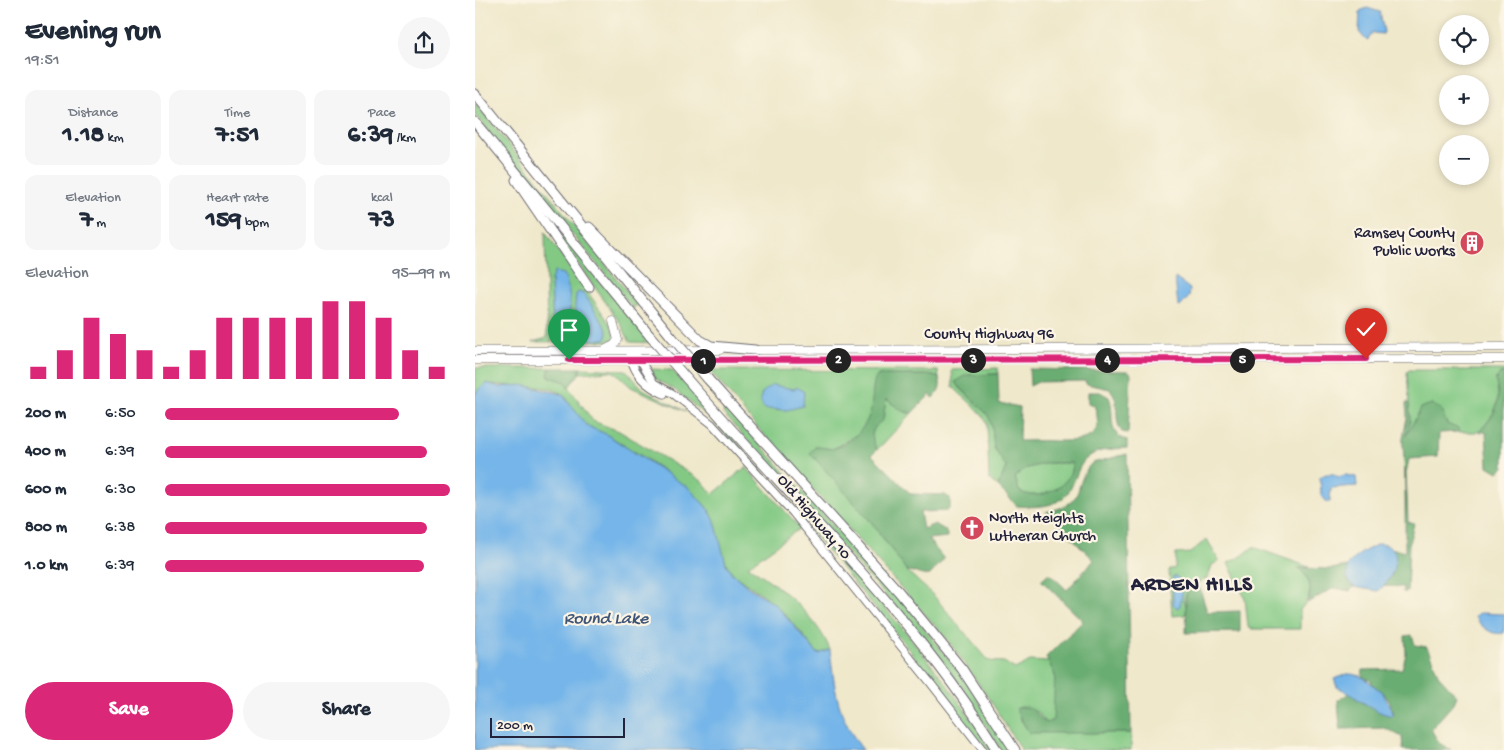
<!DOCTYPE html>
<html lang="en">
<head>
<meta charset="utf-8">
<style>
	:root { --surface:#fff; --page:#f6f6f7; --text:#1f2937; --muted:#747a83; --accent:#db2777 }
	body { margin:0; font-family:"Gochi Hand",sans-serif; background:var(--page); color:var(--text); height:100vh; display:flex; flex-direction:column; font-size:19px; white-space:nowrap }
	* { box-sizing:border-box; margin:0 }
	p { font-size:16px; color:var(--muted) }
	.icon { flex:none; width:28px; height:28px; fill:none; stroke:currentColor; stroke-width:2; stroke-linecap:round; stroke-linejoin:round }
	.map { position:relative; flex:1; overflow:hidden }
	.drawer { display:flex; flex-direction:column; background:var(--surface); width:475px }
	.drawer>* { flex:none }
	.fabs { position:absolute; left:964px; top:15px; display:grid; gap:10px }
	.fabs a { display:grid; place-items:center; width:50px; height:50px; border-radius:50%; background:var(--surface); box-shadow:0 2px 8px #0003; font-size:25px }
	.scale { position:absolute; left:15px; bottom:12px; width:135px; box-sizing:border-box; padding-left:5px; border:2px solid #22223b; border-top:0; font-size:14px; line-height:18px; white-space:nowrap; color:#22223b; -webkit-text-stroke:4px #fcf5e5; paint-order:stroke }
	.pin { position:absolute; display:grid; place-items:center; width:42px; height:42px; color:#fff; margin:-51px -21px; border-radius:50% 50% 50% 0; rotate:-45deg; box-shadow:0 0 5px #0007 }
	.pin .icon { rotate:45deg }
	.km { position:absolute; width:25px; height:25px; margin:-12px; border-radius:50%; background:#222; color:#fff; font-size:14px; line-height:25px; text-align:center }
	.round { display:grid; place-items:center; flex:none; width:52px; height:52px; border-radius:26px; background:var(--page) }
	.overview { display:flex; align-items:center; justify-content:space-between; height:85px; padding:0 25px }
	h1 { font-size:28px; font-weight:800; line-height:38px }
	.metrics { display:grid; grid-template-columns:repeat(3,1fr); gap:8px; height:85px; padding:5px 25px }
	.metrics div { display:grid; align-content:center; border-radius:12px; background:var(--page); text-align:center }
	.metrics b { font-size:25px; font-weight:800 }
	.metrics small { font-size:14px; font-weight:400 }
	.metrics p { font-size:14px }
	.chart { height:140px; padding:10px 25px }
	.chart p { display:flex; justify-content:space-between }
	.chart svg { width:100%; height:90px; margin-top:5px; stroke:var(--accent); stroke-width:6 }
	.action { display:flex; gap:10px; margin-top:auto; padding:10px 25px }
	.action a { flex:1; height:58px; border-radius:30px; background:var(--accent); color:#fff; font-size:20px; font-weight:800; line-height:58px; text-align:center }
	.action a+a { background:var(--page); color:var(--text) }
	ul { padding:0 25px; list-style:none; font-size:16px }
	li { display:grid; grid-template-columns:80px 60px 1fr; align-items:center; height:38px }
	li i { height:12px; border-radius:6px; background:var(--accent) }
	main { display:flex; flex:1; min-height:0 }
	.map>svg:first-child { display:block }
	.green { fill:#83c984; stroke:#527660; fill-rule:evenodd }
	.forest { fill:#6aad72; stroke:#466856; fill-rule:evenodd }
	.water { fill:#75b5e9; stroke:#4c6c92 }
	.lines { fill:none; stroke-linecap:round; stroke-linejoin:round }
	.secondary-casing { stroke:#6a676d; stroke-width:9 }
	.primary-casing { stroke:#6a676d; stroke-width:9 }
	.highway-casing { stroke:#6a676d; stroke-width:11 }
	.secondary { stroke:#fff; stroke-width:7 }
	.primary { stroke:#fff; stroke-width:8 }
	.highway { stroke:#fff; stroke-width:9 }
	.highway-bridge-casing { stroke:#6a676d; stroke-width:11; stroke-linecap:butt }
	.highway-bridge { stroke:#fff; stroke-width:9 }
	.route-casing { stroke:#fff; stroke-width:10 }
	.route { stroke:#db2777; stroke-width:6 }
	.labels { text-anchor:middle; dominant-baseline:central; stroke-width:4.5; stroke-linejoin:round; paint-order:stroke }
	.poi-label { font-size:16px; fill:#22223b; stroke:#fcf5e5; text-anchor:end }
	.street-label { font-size:16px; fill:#22223b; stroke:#fcf5e5 }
	.water-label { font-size:18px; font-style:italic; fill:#3f5578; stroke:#fcf5e5 }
	.district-label { font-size:21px; font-weight:bold; letter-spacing:1px; fill:#22223b; stroke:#fcf5e5 }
</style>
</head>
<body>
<main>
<section class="drawer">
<div class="overview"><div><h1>Evening run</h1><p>19:51</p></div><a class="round"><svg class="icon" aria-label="share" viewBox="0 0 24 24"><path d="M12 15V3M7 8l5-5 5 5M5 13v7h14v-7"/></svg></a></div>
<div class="metrics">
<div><p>Distance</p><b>1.18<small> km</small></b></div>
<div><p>Time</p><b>7:51</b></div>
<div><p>Pace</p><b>6:39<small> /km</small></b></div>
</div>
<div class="metrics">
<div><p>Elevation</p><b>7<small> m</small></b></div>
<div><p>Heart rate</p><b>159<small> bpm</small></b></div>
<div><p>kcal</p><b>73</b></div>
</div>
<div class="chart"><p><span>Elevation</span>95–99 m</p>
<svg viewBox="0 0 160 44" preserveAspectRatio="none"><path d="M5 44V38M15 44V30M25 44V14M35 44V22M45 44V30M55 44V38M65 44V30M75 44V14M85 44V14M95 44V14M105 44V14M115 44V6M125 44V6M135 44V14M145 44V30M155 44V38"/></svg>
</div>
<ul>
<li><b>200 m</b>6:50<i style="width:82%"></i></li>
<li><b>400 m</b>6:39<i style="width:92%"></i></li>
<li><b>600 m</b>6:30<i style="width:100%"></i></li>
<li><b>800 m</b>6:38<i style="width:92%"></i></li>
<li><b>1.0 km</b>6:39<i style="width:91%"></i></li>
</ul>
<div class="action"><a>Save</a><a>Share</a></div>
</section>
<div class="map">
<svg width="1029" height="750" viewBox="0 0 1029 750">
	<rect width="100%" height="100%" fill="#fcf5e5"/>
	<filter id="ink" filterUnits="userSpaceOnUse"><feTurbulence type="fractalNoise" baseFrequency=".02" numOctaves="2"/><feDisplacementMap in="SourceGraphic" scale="10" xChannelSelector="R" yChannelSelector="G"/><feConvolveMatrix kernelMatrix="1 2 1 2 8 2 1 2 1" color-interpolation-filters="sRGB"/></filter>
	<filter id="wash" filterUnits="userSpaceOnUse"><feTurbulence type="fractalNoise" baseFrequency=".0096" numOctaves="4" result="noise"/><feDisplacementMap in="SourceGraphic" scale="20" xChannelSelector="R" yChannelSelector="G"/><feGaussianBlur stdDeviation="1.12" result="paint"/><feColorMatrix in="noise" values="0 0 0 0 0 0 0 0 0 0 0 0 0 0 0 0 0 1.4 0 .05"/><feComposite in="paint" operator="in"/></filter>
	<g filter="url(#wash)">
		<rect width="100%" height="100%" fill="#efe8cb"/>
		<!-- green -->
		<g class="green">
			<polygon points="0,103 163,305 158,308 0,115"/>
			<polygon points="75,221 167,333 174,343 155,342 146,324 73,222"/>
			<path d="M70,232L136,325L140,336L139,339L133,341L58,342L72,338ZM76,280L94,307L92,336L78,327ZM104,292L110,295L133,334L100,300Z"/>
			<path d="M0,368H75L73,376L90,382L118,421L144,431L194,461L227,481L238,494L271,467L325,528L273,566C302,584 343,617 355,650L343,654C328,635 311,613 292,598C280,588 266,583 256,571C243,556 246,528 234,511C219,488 156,448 130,434C125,431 118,430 113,426C102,419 96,401 87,394C72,383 30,388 12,383L0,396Z"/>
			<polygon points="105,368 151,370 168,389 212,412 156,387 141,373 136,371 105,373"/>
			<polygon points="523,368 523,374 492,375 483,386 513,415 517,427 519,448 531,467 523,487 514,479 512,422 504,411 478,387 477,370"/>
			<path d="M176,369L197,370L208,381L349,542H352C411,609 470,673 516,750H512L424,637L319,510L239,422L200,390L181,379Z"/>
			<polygon points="234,370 463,371 464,378 457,375 403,375 396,411 391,424 384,433 358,449 340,447 336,453 397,523 432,571 458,595 514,661 529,662 540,669 555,661 574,662 580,675 579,720 572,723 561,711 544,717 554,732 656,733 656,750 546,750 515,700 472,639 275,419"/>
			<path d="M934,370H1029V374H1025L1020,380C1028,403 1019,415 1004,432H984V429L975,427L970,420L937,429L931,436L935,417L932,372Z"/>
			<path d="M411,399L432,413H437L402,450C395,436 395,429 408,419Z"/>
			<polygon points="249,408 254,410 434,609 491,681 535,750 526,750 488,689 464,656 248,413"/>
			<path d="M573,463H597C598,487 563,503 544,491L540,477L552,468Z"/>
			<polygon points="732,539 744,561 737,565 733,578 716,585 709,599 712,610 710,615 697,616 694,570 700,568 701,554 715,553"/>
			<path d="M778,547L834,567L825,568C838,582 838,596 825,610V629H776L773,627L770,598L753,563L767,556Z"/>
		</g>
		<!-- forest -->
		<g class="forest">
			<polygon points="75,368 105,368 105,373 93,388 90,382 73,376"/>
			<path d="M554,369L654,371L656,374L653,433L647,432C637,420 647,402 635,389L611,384V381L563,382L555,386Z"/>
			<path d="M523,374L524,403L545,407L544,441C556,441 568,440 580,441C607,441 632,441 619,405L613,403V392H625L634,397C641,413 630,434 652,440V448C639,449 621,449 611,459C604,465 602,475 598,483C590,507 565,508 542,506L523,487L531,467L519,448L517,427L513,415L480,382L492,375ZM573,463H597C598,487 563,503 544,491L540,477L552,468Z"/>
			<path d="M1025,374H1029V467L1023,472L1013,466L1011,432H1004C1019,416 1028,402 1020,380Z"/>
			<path d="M403,375H457L464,378C467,387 464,391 459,398L455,395L437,413L427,411L411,399L408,420C395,429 395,436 402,450L397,455L436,494L470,495L475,498V508L472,511L445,512L448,529L460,524L470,530L473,537L453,539L469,559L455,575C446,577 440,571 432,571L397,523L335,453L340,447C346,446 354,450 360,448C381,440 396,423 397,401C398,392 397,382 403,375Z"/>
			<path d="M931,403H934L935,422L931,436L946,408L956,404L966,409L972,424L984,429V432L964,433L963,457L934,459L931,473L933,522L939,524L934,543L932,592H928V587L909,586L917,575L919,551L916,548L930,552C930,517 931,480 928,445C927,437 930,430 931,422C933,417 931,409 931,403Z"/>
			<path d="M652,454L656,733H554L542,712V708C560,703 560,716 572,723L578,720L580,675L571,657L608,621L566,580L574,573L592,590L619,560L571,512C616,502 595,486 617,463Z"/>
			<path d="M873,566L876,585L879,587L875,591L859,588L832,603C838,589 835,577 823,568L856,569Z"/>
			<path d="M723,582L732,612L765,611V632L711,633C711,625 712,616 711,609C711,596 709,589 723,582Z"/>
			<path d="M937,635L940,645L952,647L964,676L982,696L979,703L956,729L964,743L976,750H928L927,737L910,728L865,729L863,700L875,693C884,702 902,711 914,715H919C917,705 911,692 901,688L895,680L887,677L888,670L927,669L931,654L930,636Z"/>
		</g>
		<!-- water -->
		<g class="water">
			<polygon points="892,8 905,12 909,32 908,34 898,33 892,41 884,32 885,11"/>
			<path d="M79,272L88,274C98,292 95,316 92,336L88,338L80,333L78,327L76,280Z"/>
			<polygon points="700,278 715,289 714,297 705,307 703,306"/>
			<polygon points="104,292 110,295 132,329 133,334 130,339 116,340 104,336 100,306 101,294"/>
			<path d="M12,383L25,387L47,385L87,394L112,426L131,434L214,488L234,510L240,521L251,564L256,572L273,587L300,604L343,654L355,650C360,691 362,716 388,750H0V396L3,390Z"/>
			<polygon points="297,385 319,389 322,387 329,392 328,406 312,410 289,409 285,400 287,393"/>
			<polygon points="851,474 859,474 863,477 871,475 881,477 882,486 856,488 855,502 852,502 846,495 845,477"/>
			<path d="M903,544C934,544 918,580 903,591L879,587L872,578L873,565L886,553Z"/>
			<polygon points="701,576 709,585 705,606 702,608 698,604 698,577"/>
			<path d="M1004,613L1029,614V633C1017,636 1006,627 1000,617Z"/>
			<path d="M872,674C892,674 893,684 907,691L919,715C905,718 876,692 862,687L859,679Z"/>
		</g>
	</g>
	<g filter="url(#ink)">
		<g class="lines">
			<defs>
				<g id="secondary">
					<polyline points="153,351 164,358 179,383 197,393 237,424 318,513 454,681 508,750"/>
					<path d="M155,356C160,375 171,386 189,394"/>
				</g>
				<g id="primary">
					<polyline points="131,349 139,345 143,340 138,321"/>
					<polyline points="274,350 1029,347"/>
					<polyline points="0,351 245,350"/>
					<polyline points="0,360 1029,359"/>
				</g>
				<g id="highway">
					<polyline points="0,94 196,336"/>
					<polyline points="0,122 175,336"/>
					<polyline points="41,180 114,287"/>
					<polyline points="114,227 225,340 236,346 280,350"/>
					<path d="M211,378C316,500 437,612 522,750"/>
					<polyline points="232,378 424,592 487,669 540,750"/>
				</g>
			</defs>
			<!-- secondary casing -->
			<use href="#secondary" class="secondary-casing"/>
			<!-- primary casing -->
			<use href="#primary" class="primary-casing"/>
			<!-- highway casing -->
			<use href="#highway" class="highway-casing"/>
			<!-- secondary -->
			<use href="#secondary" class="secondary"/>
			<!-- primary -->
			<use href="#primary" class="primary"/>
			<!-- highway -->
			<use href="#highway" class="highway"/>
			<defs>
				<g id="highway-bridge">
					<polyline points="175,336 211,378"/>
					<polyline points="196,336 232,378"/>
				</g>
			</defs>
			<!-- highway-bridge casing -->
			<use href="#highway-bridge" class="highway-bridge-casing"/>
			<!-- highway-bridge -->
			<use href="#highway-bridge" class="highway-bridge"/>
		</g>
	</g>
	<g class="lines" filter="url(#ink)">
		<defs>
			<polyline id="route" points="94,360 891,359"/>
		</defs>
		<!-- route casing -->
		<use href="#route" class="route-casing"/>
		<!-- route -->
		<use href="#route" class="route"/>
	</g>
	<!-- icons -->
	<defs>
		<symbol id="building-disc" viewBox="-11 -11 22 22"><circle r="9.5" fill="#d1495b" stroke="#fcf5e5"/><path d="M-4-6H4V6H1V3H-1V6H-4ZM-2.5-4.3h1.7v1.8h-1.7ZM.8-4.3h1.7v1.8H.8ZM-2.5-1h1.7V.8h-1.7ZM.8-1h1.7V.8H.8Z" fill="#fff"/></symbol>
		<symbol id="church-disc" viewBox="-11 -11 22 22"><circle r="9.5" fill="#d1495b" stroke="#fcf5e5"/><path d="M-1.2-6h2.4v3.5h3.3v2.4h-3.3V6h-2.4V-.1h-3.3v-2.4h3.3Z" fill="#fff"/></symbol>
	</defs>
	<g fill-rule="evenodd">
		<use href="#building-disc" x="983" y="229" width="28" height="28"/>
		<use href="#church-disc" x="483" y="514" width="28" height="28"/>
	</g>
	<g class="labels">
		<!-- poi labels -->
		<g class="poi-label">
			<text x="980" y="234">Ramsey County<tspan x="980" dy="18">Public Works</tspan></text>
			<text x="514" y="519" text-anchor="start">North Heights<tspan x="514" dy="18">Lutheran Church</tspan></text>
		</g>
		<!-- street labels -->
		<g class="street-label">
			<text x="514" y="335">County Highway 96</text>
			<text transform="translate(338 518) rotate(50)">Old Highway 10</text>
		</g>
		<!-- water labels -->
		<g class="water-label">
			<text x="131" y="619">Round Lake</text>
		</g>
		<!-- district labels -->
		<g class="district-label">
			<text x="717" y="586">ARDEN HILLS</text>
		</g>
	</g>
</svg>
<div class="fabs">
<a><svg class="icon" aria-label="locate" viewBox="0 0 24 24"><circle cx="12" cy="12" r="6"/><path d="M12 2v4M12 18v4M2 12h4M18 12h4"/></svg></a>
<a>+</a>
<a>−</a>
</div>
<div class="scale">200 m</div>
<div class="pin" style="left:94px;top:360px;background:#1e9e55"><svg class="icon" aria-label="arrive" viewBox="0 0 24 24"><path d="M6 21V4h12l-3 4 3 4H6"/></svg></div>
<div class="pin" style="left:891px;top:359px;background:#d93025"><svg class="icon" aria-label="check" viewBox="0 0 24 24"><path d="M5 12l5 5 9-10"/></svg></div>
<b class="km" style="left:228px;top:361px">1</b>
<b class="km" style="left:363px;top:360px">2</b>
<b class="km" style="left:498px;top:360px">3</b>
<b class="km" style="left:632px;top:360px">4</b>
<b class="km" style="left:767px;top:360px">5</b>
</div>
</main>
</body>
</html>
